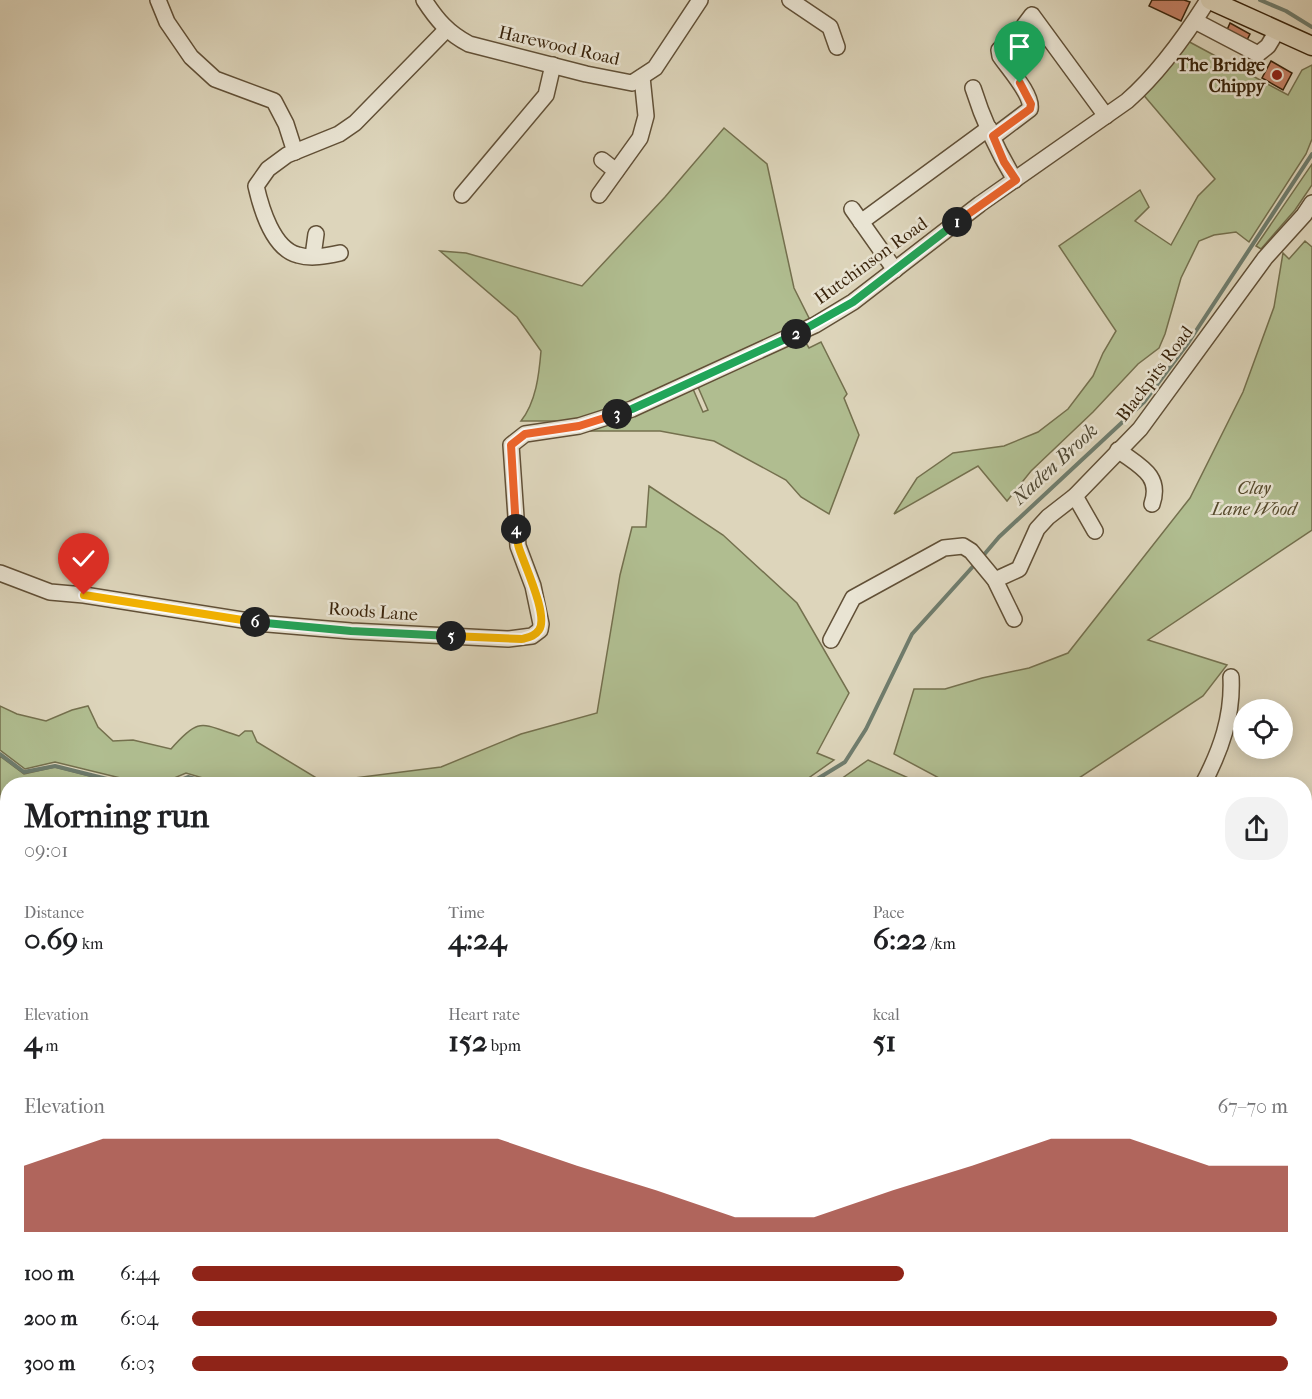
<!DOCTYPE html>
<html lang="en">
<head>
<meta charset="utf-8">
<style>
	:root { --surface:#fff; --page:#f2f2f2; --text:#202124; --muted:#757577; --accent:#8f2418 }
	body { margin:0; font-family:"IM FELL French Canon",serif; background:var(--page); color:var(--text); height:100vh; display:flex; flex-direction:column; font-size:22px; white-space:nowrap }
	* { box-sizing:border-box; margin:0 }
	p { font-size:20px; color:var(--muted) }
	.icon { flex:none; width:33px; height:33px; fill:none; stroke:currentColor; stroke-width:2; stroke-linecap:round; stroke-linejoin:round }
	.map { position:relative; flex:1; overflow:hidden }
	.drawer { position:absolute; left:0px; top:777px; width:1312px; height:622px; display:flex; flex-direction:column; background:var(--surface); border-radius:24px 24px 0 0; box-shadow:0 3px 15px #0003 }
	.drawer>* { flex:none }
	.tools { position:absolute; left:1233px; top:699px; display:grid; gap:12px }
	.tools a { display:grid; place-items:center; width:60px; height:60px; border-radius:50%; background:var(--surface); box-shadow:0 3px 15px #0003; font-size:30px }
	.pin { position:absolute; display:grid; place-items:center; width:51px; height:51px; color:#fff; margin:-62px -26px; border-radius:50% 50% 50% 0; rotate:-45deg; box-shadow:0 0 6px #0007 }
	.pin .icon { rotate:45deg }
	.km { position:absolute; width:30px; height:30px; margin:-15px; border-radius:50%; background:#222; color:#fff; font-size:16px; line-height:30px; text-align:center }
	.round { display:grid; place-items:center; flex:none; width:63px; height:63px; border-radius:24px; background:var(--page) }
	.head { display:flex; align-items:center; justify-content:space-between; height:102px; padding:0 24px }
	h1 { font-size:33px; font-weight:800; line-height:45px }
	.figures { display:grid; grid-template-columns:repeat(3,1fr); gap:9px; height:102px; padding:6px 24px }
	.figures div { display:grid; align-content:center }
	.figures b { font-size:30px; font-weight:800 }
	.figures small { font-size:16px; font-weight:400 }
	.figures p { font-size:16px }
	.chart { height:168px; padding:12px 24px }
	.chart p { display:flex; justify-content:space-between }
	.chart svg { width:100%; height:108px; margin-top:6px; fill:var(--accent); opacity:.7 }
	ul { padding:0 24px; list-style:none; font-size:20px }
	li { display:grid; grid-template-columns:96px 72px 1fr; align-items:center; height:45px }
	li i { height:15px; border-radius:8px; background:var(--accent) }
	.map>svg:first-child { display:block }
	.green { fill:#b0bd90; stroke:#74704e; stroke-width:1.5 }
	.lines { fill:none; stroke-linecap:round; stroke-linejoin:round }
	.stream { stroke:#6f7d6e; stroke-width:4 }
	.building { fill:#c68267; stroke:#38230b; stroke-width:1.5 }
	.minor-casing { stroke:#615037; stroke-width:18 }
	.major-casing { stroke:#38230b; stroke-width:21 }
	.minor { stroke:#e9e4d3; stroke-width:15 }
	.major { stroke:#ddd5bb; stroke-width:18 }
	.split-1-casing { stroke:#fff; stroke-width:12 }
	.split-2-casing { stroke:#fff; stroke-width:12 }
	.split-3-casing { stroke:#fff; stroke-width:12 }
	.split-4-casing { stroke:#fff; stroke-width:12 }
	.split-5-casing { stroke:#fff; stroke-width:12 }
	.split-6-casing { stroke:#fff; stroke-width:12 }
	.split-7-casing { stroke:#fff; stroke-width:12 }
	.split-1 { stroke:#f0652b; stroke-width:8 }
	.split-2 { stroke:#22a559; stroke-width:8 }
	.split-3 { stroke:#22a559; stroke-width:8 }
	.split-4 { stroke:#f0652b; stroke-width:8 }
	.split-5 { stroke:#f5b400; stroke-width:8 }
	.split-6 { stroke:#22a559; stroke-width:8 }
	.split-7 { stroke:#f5b400; stroke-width:8 }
	.poi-dot { fill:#8f2418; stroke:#e9e4d3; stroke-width:2 }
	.labels { text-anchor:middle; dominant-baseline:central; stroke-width:5; stroke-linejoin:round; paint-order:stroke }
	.street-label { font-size:18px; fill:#38230b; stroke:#e9e4d3 }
	.poi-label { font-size:18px; font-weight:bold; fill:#38230b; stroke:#e9e4d3; text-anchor:end }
	.park-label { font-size:18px; font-style:italic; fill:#564a2c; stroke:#e9e4d3 }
	.water-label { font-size:20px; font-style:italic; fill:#4f4834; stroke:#e9e4d3 }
</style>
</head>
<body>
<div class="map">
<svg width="1312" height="1399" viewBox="0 0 1312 1399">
	<rect width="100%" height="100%" fill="#ddd5bb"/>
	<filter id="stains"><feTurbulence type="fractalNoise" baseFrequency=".00333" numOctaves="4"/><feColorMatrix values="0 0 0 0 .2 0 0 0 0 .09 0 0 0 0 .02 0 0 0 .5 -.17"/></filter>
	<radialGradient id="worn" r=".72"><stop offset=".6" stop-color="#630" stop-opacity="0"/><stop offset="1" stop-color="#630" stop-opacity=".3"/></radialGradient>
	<!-- green -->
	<g class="green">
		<polygon points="1184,39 1288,95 1302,70 1312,65 1312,139 1306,154 1249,242 1236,232 1214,235 1199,241 1181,278 1165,334 1159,348 1138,364 1093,412 1031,471 1007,501 978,466 894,514 917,478 953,453 1004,446 1038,432 1068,409 1093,376 1103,353 1116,331 1059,246 1140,190 1149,207 1135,221 1171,245 1198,196 1215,179 1141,92"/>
		<path d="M724,128L767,164L794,288L811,322L635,403L578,421H521C536,402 539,375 541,351L517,317L440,251L466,253L582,286L665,197Z"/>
		<polygon points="1312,164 1312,185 1295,210 1261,249 1256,246"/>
		<polygon points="1305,241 1312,247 1312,530 1148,640 1227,665 1203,696 1070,784 938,784 941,779 894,754 914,689 945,689 982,678 1029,668 1068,653 1190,498 1243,392 1274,307 1283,253 1289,259"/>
		<polygon points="803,338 809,348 821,342 847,394 844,398 859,435 829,514 801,497 786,480 714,441 660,431 587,431 693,389 703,412 708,410 698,387"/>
		<path d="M649,486L723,535L797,603L849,693L817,753L834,760L800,784H223L186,773L160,784H145L55,762L25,769L0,750V706L17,714L46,721L72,710L88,706L98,727L113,741L133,740L171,749C200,716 201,724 239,736L245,731H252L257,742L323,782L441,767L521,734L597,713L620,575L632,527H646Z"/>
		<polygon points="0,756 24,774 55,767 121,784 8,784 7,813 0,811"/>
		<polygon points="868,760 922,784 834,784"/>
		<polygon points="7,873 8,873 7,926 0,924 0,874"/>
		<polygon points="603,1392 700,1392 697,1399 602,1399"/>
		<polygon points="732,1392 963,1392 968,1399 729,1399"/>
	</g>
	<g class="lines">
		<!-- stream -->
		<g class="stream">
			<polyline points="1260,0 1286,11 1312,27"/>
			<polyline points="982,557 999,537 1144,402 1188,343 1312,154"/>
			<polyline points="0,754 24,772 55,766 127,784"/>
			<polyline points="170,784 188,777 213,784"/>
			<polyline points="809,784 845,762 866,729 912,634 977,562"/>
			<polyline points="0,927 8,929"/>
			<polyline points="717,1399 718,1392"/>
		</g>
	</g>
	<!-- building -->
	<g class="building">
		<polygon points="1152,0 1184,0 1190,2 1181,21 1149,6"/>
		<polygon points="1230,23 1250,34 1247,40 1227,30"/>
		<polygon points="1271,61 1292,73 1283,90 1262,78"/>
	</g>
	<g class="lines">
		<defs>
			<g id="minor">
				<polyline points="158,0 167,22 191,57 215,79 274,101 286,124 295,152"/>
				<path d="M424,0C437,20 448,33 469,44L586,74L632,83L655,68L700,0"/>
				<polyline points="790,0 830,27 837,47"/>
				<polyline points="1195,21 1258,54 1268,46 1277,31"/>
				<path d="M973,88C983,120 998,152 1015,180"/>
				<path d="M993,137L1030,109C1033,95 1008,68 1000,56L999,50L1020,31L1032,15L1106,116"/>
				<polyline points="602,160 616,171"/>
				<polyline points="462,195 546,95 553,65"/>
				<polyline points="599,195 640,138 646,116 642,77"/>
				<polyline points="852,209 895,270"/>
				<polyline points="861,222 989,128"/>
				<path d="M340,253C326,256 311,259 298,255C273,249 261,208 256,186L268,169L287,155L339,134L355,123L446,30"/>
				<polyline points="313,256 316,234"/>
				<path d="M1118,450C1139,466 1162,475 1152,504"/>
				<polyline points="1075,496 1095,531"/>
				<path d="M0,573L50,592L84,595L268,624L351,631L508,639L532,636L540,630L541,624L533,586L518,546L511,445L525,434L579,426L632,409L815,325L853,302L980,204L1127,101C1159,73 1186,35 1208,0"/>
				<polyline points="995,580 1019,569 1037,529 1048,517 1075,496 1140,429 1265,258 1304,215 1312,203"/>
				<polyline points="831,640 853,598 944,548 963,546 971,551 995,580 1014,619"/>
				<path d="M1203,784C1221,750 1233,716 1231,677"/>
				<polyline points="1305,861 1312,859"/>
				<polyline points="1305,1039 1312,1039"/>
				<polyline points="0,1327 8,1324"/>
				<polyline points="387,1392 389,1399"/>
			</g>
			<polyline id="major" points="1210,0 1312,46"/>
		</defs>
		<!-- minor casing -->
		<use href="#minor" class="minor-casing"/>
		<!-- major casing -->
		<use href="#major" class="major-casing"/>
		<!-- minor -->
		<use href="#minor" class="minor"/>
		<!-- major -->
		<use href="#major" class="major"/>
	</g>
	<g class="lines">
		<defs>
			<polyline id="split-1" points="957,222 1016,180 1004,162 993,136 1030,109 1031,104 1020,83"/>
			<polyline id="split-2" points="796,334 853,302 957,222"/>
			<polyline id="split-3" points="617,414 632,409 796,334"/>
			<polyline id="split-4" points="516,529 511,445 525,434 579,426 617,414"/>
			<path id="split-5" d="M451,636L522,639C529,637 535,636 539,630C549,616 524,564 519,548C517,542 517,535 516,529"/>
			<polyline id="split-6" points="255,622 351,631 451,636"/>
			<polyline id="split-7" points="84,595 255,622"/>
		</defs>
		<!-- split-1 casing -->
		<use href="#split-1" class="split-1-casing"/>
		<!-- split-2 casing -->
		<use href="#split-2" class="split-2-casing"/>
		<!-- split-3 casing -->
		<use href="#split-3" class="split-3-casing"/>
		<!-- split-4 casing -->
		<use href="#split-4" class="split-4-casing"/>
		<!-- split-5 casing -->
		<use href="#split-5" class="split-5-casing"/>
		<!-- split-6 casing -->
		<use href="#split-6" class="split-6-casing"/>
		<!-- split-7 casing -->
		<use href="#split-7" class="split-7-casing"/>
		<!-- split-1 -->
		<use href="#split-1" class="split-1"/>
		<!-- split-2 -->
		<use href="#split-2" class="split-2"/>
		<!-- split-3 -->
		<use href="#split-3" class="split-3"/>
		<!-- split-4 -->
		<use href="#split-4" class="split-4"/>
		<!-- split-5 -->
		<use href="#split-5" class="split-5"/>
		<!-- split-6 -->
		<use href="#split-6" class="split-6"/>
		<!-- split-7 -->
		<use href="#split-7" class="split-7"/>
	</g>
	<!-- markers -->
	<circle class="poi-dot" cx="1277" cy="75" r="6"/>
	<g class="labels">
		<!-- street labels -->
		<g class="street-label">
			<text transform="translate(559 46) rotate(13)">Harewood Road</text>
			<text transform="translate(871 261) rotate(-36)">Hutchinson Road</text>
			<text transform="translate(1155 374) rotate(-53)">Blackpits Road</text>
			<text transform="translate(373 612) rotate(4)">Roods Lane</text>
		</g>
		<!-- poi labels -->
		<g class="poi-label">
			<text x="1265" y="65">The Bridge<tspan x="1265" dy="21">Chippy</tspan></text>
		</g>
		<!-- park labels -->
		<g class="park-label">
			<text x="1254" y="488">Clay<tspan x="1254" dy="21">Lane Wood</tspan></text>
		</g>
		<!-- water labels -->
		<g class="water-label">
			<text transform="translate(1055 464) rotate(-43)">Naden Brook</text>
		</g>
	</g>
	<rect width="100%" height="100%" filter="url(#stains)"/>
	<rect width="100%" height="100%" fill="url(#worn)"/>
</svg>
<div class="tools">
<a><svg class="icon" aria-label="locate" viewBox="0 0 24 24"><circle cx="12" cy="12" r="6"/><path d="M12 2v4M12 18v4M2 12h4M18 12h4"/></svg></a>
</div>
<div class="pin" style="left:1020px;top:83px;background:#1e9e55"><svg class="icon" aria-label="arrive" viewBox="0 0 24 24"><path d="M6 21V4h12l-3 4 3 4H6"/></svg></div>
<div class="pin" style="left:84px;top:595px;background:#d93025"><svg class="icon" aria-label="check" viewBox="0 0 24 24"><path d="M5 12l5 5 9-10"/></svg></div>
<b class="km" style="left:957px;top:222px">1</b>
<b class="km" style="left:796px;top:334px">2</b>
<b class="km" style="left:617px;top:414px">3</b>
<b class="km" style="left:516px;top:529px">4</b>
<b class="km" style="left:451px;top:636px">5</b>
<b class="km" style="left:255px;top:622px">6</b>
<section class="drawer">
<div class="head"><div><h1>Morning run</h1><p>09:01</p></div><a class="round"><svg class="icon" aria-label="share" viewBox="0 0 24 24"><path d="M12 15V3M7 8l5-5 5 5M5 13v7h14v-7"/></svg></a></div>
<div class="figures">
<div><p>Distance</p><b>0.69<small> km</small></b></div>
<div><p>Time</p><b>4:24</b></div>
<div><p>Pace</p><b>6:22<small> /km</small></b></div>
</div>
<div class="figures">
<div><p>Elevation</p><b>4<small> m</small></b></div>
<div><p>Heart rate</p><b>152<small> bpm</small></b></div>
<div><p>kcal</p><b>51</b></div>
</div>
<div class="chart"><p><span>Elevation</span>67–70 m</p>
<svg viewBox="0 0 160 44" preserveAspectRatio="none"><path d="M0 44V17L10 6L20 6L30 6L40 6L50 6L60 6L70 17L80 27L90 38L100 38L110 27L120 17L130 6L140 6L150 17L160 17V44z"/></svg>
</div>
<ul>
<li><b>100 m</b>6:44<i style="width:65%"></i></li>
<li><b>200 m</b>6:04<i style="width:99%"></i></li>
<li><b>300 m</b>6:03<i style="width:100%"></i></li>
</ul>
</section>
</div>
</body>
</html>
